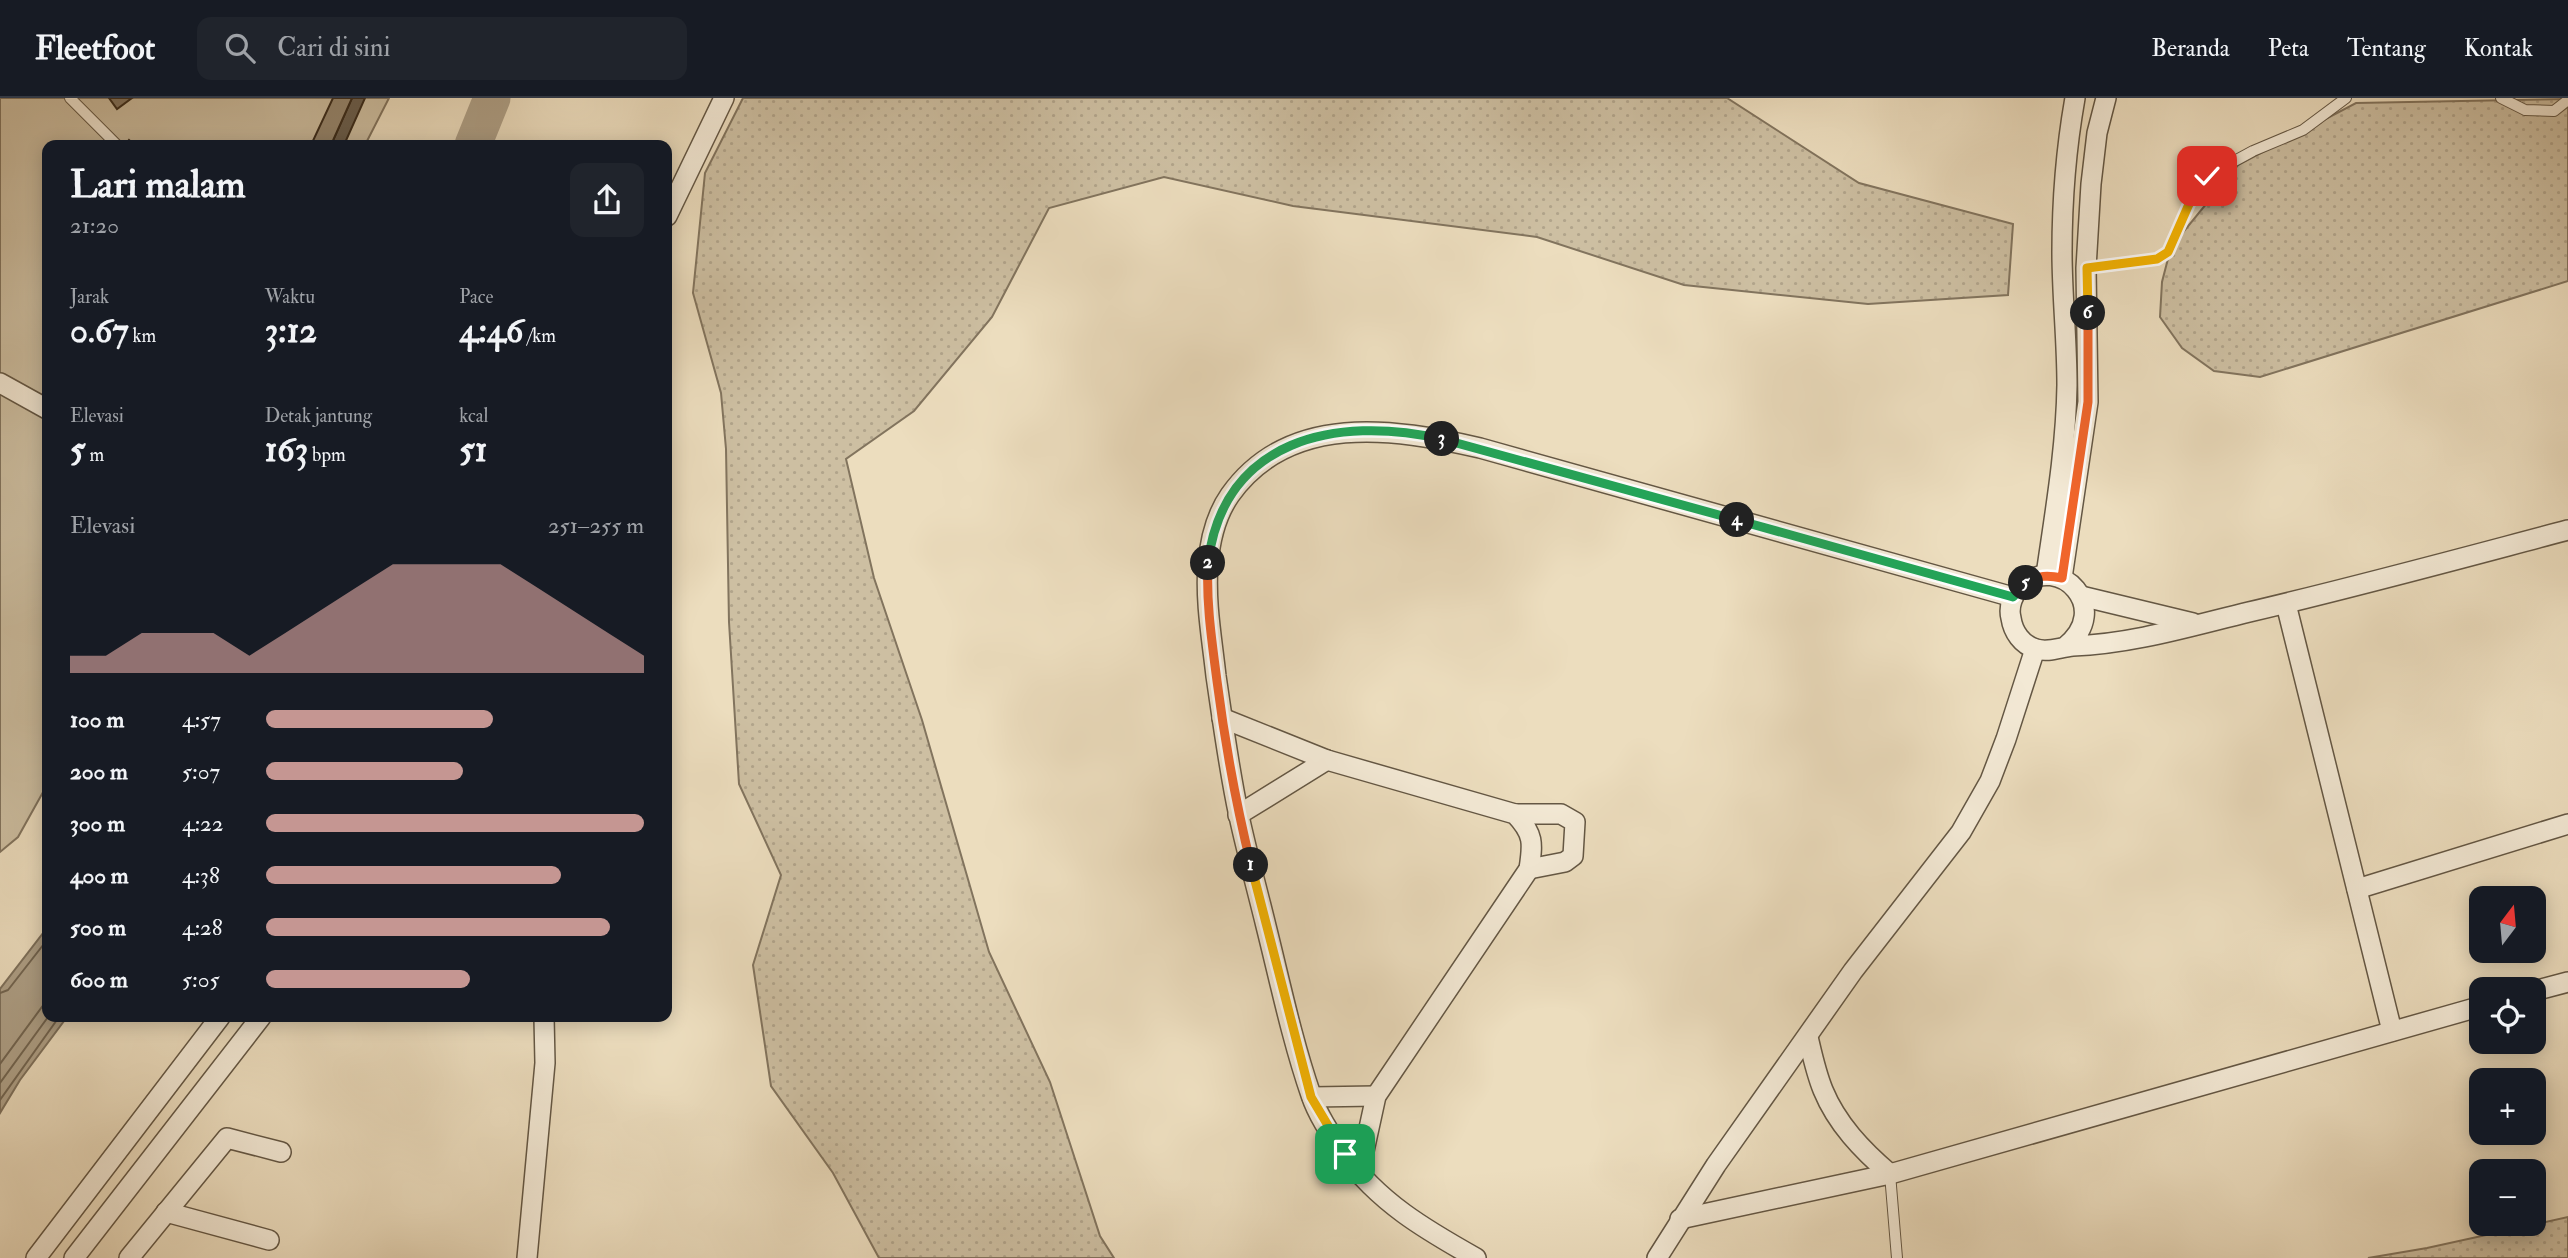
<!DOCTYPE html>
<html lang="id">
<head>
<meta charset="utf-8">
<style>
	:root { --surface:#171b24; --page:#20242c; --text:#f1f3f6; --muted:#9ea1a6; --line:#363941; --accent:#c59692 }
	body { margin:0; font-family:"IM FELL Double Pica",serif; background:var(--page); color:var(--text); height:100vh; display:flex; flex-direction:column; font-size:26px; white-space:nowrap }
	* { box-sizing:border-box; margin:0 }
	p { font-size:23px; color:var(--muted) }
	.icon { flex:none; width:38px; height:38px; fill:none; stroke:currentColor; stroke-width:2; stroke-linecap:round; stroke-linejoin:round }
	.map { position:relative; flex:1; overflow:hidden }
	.details { position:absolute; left:42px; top:42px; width:630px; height:882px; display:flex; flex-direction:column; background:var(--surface); border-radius:14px; box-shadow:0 4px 18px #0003 }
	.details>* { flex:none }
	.needle { width:46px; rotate:16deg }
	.fabs { position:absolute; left:2469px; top:788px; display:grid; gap:14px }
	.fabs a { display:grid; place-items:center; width:77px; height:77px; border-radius:14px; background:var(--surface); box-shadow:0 4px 18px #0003; font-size:35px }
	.pin { position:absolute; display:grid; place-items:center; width:60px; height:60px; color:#fff; margin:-30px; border-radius:14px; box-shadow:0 4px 10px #0006 }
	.km { position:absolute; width:35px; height:35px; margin:-18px; border-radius:50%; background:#222; color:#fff; font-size:19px; line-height:35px; text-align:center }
	.round { display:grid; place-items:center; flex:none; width:74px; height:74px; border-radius:14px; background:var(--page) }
	.summary { display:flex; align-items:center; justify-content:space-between; height:119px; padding:0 28px }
	h1 { font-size:38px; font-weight:800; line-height:52px }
	.stats { display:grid; grid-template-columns:repeat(3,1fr); gap:10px; height:119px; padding:7px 28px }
	.stats div { display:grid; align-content:center }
	.stats b { font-size:35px; font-weight:800 }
	.stats small { font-size:19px; font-weight:400 }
	.stats p { font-size:19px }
	.chart { height:196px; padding:14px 28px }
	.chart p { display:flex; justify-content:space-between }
	.chart svg { width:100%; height:126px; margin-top:7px; fill:var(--accent); opacity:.7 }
	ul { padding:0 28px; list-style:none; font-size:23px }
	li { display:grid; grid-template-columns:112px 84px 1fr; align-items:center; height:52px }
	li i { height:18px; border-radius:9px; background:var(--accent) }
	header { display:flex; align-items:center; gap:42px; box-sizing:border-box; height:98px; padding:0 35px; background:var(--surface); border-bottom:2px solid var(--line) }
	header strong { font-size:33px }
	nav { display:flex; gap:38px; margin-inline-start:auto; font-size:24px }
	.search { width:490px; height:63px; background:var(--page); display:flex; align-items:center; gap:18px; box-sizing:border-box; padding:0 24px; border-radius:14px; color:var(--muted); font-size:26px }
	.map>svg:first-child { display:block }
	.green { fill:url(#green-dots); stroke:#82745e; stroke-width:2 }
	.pitch { fill:#cdbfa2; stroke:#82745e; stroke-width:2 }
	.water { fill:#aea087; stroke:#7e715c; stroke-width:2 }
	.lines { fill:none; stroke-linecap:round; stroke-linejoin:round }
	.shore { stroke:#726551; stroke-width:2 }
	.river { stroke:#aea087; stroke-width:37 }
	.service-casing { stroke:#645744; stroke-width:12 }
	.minor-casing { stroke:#645744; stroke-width:22 }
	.service { stroke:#f3e9d5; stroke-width:10 }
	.minor { stroke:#f3e9d5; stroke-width:19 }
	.wall { fill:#807460; stroke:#372a1b; stroke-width:2 }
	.shaded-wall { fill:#685e4e; stroke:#372a1b; stroke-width:2 }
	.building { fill:#958770; stroke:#372a1b; stroke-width:2 }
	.split-1-casing { stroke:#fff; stroke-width:14 }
	.split-2-casing { stroke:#fff; stroke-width:14 }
	.split-3-casing { stroke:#fff; stroke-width:14 }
	.split-4-casing { stroke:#fff; stroke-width:14 }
	.split-5-casing { stroke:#fff; stroke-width:14 }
	.split-6-casing { stroke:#fff; stroke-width:14 }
	.split-7-casing { stroke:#fff; stroke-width:14 }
	.split-1 { stroke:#f5b400; stroke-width:9 }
	.split-2 { stroke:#f0652b; stroke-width:9 }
	.split-3 { stroke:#22a559; stroke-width:9 }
	.split-4 { stroke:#22a559; stroke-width:9 }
	.split-5 { stroke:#22a559; stroke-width:9 }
	.split-6 { stroke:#f0652b; stroke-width:9 }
	.split-7 { stroke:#f5b400; stroke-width:9 }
</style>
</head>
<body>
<header>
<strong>Fleetfoot</strong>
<div class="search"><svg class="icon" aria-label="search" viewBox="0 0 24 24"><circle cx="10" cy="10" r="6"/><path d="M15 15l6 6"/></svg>Cari di sini</div>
<nav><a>Beranda</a><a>Peta</a><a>Tentang</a><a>Kontak</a></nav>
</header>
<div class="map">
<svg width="2568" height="1160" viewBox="0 0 2568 1160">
	<defs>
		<pattern id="green-dots" width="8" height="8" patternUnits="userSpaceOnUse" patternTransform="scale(1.75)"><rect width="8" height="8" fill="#cdbfa2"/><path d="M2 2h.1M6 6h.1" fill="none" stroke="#b1a48b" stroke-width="1.8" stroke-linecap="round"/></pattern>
	</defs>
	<rect width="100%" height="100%" fill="#ecddbe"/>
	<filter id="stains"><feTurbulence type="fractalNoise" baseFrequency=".00286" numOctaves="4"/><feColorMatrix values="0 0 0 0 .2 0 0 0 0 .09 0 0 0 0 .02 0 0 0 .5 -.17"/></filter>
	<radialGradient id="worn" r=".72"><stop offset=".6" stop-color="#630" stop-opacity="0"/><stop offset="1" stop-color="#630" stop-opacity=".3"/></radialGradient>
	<!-- green -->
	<g class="green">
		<polygon points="743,0 1727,0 1859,85 2013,126 2008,197 1868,206 1684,187 1537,139 1293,108 1164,79 1049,110 992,219 914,313 846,361 874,480 922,622 989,854 1050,984 1100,1138 1114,1160 879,1160 833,1075 771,988 753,867 781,777 739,686 729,524 726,351 721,295 693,195 705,75"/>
		<polygon points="2568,1 2568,183 2260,279 2214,273 2182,250 2160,219 2162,184 2171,149 2238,67 2356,5"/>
		<polygon points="2568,1119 2568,1160 2368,1160 2427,1150"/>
	</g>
	<!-- pitch -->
	<polygon class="pitch" points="0,0 389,0 365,47 47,47 47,687 18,739 0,754"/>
	<!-- water -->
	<polygon class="water" points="47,830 47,919 67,919 20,982 0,1015 0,891"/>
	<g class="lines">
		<!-- shore -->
		<g class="shore">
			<polyline points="0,895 8,892 47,842"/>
			<polyline points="0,966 47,902"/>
			<polyline points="0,985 48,919"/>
			<polyline points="0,1002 59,919"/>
		</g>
		<!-- river -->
		<polyline class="river" points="473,47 492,0"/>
		<defs>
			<g id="service">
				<polyline points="70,0 117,47"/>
				<polyline points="2501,0 2525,12 2554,13 2568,2"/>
				<polyline points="2086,170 2157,161 2168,154 2193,97 2207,78 2253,53 2303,32 2346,0"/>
				<polyline points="1890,1076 1897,1160"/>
			</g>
			<g id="minor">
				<polyline points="667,118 724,0"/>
				<polyline points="0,285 47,311"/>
				<path d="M2046,477C2055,414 2066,351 2067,287C2067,242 2062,198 2062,154C2062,102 2066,51 2075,0"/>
				<polyline points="2062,480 2088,304 2086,170 2091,86 2097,35 2106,0"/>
				<polyline points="2081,498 2193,525"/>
				<polyline points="2286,506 2392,933"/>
				<path d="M2065,549C2114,510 2059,455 2022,487C2013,495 2008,509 2011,520C2013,534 2022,547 2036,551C2049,555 2060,549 2073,548C2132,546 2191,528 2249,514C2356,489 2462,460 2568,432"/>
				<path d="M1222,620L1327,662L1515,716C1534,736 1533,745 1529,771L1376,998L1359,1076"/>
				<polyline points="1515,716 1561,716 1575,724 1573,758 1565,764 1529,771"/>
				<polyline points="1238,717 1327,662"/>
				<polyline points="2357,791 2568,726"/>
				<polyline points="2534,893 2568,884"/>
				<path d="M1808,939C1812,956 1816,975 1823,992C1837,1026 1862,1052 1890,1076"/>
				<polyline points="1312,999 1376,998"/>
				<polyline points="166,1114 269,1142"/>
				<polyline points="1680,1121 1890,1076 2482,908"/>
				<polyline points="36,1160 220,919"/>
				<polyline points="74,1160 261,919"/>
				<polyline points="129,1160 227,1040 281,1054"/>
				<polyline points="527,1160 545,965 544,919"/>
				<path d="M1476,1160C1426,1132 1378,1104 1344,1056C1332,1038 1318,1018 1311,997C1292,942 1280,884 1266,828C1257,791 1247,755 1239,718C1229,672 1223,625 1216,578C1212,541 1205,504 1208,466C1210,442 1216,417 1230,397C1289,314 1394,330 1480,350L2013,499"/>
				<polyline points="1657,1160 1716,1067 1853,873 1961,734 1990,683 2006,641 2035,551"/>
			</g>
		</defs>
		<!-- service casing -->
		<use href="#service" class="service-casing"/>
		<!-- minor casing -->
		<use href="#minor" class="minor-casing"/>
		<!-- service -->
		<use href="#service" class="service"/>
		<!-- minor -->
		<use href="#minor" class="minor"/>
	</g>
	<!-- wall -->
	<polygon class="wall" points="109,0 132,0 117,11"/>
	<!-- shaded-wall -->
	<polygon class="shaded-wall" points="352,0 365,0 344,47 331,47"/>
	<!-- building -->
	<g class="building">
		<polygon points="333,0 352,0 331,47 311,47"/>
		<polygon points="129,42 135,47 125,47"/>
	</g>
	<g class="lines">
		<defs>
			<polyline id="split-1" points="1251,767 1311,999 1345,1056"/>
			<path id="split-2" d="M1208,465C1206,505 1212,544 1217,583C1225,645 1236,706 1251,767"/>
			<path id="split-3" d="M1208,465C1223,341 1336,317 1442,341"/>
			<polyline id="split-4" points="1442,341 1737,422"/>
			<polyline id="split-5" points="1737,422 2013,499 2026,485"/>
			<path id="split-6" d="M2026,485C2038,477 2048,477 2062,480L2088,304V215"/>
			<polyline id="split-7" points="2088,215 2087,170 2157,161 2168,154 2193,97 2207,78"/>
		</defs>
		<!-- split-1 casing -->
		<use href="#split-1" class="split-1-casing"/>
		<!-- split-2 casing -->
		<use href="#split-2" class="split-2-casing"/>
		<!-- split-3 casing -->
		<use href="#split-3" class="split-3-casing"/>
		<!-- split-4 casing -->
		<use href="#split-4" class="split-4-casing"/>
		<!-- split-5 casing -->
		<use href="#split-5" class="split-5-casing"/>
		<!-- split-6 casing -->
		<use href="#split-6" class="split-6-casing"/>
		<!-- split-7 casing -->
		<use href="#split-7" class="split-7-casing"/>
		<!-- split-1 -->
		<use href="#split-1" class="split-1"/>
		<!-- split-2 -->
		<use href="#split-2" class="split-2"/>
		<!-- split-3 -->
		<use href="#split-3" class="split-3"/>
		<!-- split-4 -->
		<use href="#split-4" class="split-4"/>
		<!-- split-5 -->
		<use href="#split-5" class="split-5"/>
		<!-- split-6 -->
		<use href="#split-6" class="split-6"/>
		<!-- split-7 -->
		<use href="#split-7" class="split-7"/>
	</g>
	<rect width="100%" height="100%" filter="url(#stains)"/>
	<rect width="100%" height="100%" fill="url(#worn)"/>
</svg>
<div class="fabs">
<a><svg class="needle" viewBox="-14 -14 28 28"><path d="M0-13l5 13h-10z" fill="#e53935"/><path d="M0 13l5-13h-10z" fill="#9ea1a6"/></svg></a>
<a><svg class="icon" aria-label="locate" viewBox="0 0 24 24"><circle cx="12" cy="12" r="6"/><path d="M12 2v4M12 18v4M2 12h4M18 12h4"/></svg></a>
<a>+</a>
<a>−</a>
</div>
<div class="pin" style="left:1345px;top:1056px;background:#1e9e55"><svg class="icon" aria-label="arrive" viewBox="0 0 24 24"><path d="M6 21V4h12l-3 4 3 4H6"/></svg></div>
<div class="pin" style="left:2207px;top:78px;background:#d93025"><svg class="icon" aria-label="check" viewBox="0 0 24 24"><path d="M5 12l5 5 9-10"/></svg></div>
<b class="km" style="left:1251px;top:767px">1</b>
<b class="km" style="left:1208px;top:465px">2</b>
<b class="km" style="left:1442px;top:341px">3</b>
<b class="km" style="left:1737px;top:422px">4</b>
<b class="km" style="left:2026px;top:485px">5</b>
<b class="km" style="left:2088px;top:215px">6</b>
<section class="details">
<div class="summary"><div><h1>Lari malam</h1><p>21:20</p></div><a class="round"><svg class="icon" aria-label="share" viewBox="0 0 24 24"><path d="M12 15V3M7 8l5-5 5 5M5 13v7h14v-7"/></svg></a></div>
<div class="stats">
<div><p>Jarak</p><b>0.67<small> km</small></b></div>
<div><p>Waktu</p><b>3:12</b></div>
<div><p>Pace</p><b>4:46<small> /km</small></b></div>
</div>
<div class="stats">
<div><p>Elevasi</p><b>5<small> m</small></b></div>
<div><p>Detak jantung</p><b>163<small> bpm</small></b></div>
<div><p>kcal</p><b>51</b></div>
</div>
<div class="chart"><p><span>Elevasi</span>251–255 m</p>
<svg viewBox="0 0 160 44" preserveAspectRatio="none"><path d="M0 44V38L10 38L20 30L30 30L40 30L50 38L60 30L70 22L80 14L90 6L100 6L110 6L120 6L130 14L140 22L150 30L160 38V44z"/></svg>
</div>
<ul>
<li><b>100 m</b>4:57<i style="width:60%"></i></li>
<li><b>200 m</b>5:07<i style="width:52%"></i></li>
<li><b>300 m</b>4:22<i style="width:100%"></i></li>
<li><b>400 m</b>4:38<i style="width:78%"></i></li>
<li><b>500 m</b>4:28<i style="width:91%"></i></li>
<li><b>600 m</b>5:05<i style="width:54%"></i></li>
</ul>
</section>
</div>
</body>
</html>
